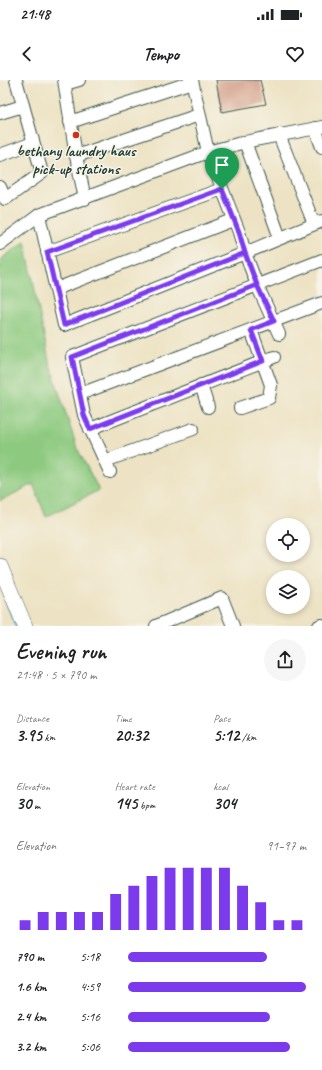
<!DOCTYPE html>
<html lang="en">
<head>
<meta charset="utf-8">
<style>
	:root { --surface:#fff; --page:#f6f6f6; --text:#202124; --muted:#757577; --accent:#7c3aed }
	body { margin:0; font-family:Caveat,sans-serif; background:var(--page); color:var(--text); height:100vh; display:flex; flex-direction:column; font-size:15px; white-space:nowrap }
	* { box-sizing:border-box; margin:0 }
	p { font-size:13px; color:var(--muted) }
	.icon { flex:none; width:22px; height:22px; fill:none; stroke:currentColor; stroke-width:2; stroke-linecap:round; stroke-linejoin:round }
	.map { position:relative; height:546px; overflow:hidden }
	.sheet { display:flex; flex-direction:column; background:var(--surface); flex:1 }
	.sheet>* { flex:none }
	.fabs { position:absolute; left:266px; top:438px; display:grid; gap:8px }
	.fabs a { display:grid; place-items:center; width:44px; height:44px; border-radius:50%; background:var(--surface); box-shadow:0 2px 6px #0003; font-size:20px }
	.pin { position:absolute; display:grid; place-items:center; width:34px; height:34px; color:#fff; margin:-41px -17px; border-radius:50% 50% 50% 0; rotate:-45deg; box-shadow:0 0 4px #0007 }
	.pin .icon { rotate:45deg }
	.round { display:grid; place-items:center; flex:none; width:42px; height:42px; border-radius:21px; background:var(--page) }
	.headline { display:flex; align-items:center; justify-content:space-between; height:68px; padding:0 16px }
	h1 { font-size:22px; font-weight:800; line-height:30px }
	.stats { display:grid; grid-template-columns:repeat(3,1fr); gap:6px; height:68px; padding:4px 16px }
	.stats div { display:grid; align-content:center }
	.stats b { font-size:17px; font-weight:800 }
	.stats small { font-size:11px; font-weight:400 }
	.stats p { font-size:11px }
	.chart { height:112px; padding:8px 16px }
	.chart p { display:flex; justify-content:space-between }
	.chart svg { width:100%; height:72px; margin-top:4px; stroke:var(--accent); stroke-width:6 }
	ul { padding:0 16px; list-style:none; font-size:13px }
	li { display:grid; grid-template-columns:64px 48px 1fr; align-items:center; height:30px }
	li i { height:10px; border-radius:5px; background:var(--accent) }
	.status { display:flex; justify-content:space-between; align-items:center; height:28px; padding:0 20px; background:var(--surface); direction:ltr }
	.status svg { height:11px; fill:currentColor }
	header { display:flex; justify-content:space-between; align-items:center; height:52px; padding:0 16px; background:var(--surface); font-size:18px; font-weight:800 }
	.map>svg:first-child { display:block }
	.green { fill:#8dca80; stroke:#56845a }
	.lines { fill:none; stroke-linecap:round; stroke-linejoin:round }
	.stream { stroke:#55bdd3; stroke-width:3 }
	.building { fill:#cf957e }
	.minor-casing { stroke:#3e564a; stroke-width:14 }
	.tertiary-casing { stroke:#3e564a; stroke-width:16 }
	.minor { stroke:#fff; stroke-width:12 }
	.tertiary { stroke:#fff; stroke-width:15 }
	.route-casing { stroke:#fff; stroke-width:8 }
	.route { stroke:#7c3aed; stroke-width:5 }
	.poi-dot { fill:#c8321e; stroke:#f7f3e8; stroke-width:1.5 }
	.labels { text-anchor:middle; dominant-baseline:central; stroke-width:3; stroke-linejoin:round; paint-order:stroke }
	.poi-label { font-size:16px; font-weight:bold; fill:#1f3d34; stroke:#f7f3e8 }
</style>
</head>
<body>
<div class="status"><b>21:48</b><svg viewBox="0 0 49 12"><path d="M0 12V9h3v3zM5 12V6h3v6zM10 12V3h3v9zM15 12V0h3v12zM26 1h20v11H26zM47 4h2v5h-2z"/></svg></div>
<header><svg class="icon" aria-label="back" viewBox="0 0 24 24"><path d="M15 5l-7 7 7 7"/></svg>Tempo<svg class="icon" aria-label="heart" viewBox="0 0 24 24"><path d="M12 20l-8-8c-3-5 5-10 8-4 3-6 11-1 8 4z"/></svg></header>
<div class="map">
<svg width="322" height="546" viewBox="0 0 322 546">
	<rect width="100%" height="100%" fill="#f7f3e8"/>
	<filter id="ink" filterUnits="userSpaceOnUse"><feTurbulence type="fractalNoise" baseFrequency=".025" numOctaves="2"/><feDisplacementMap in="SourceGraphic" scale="8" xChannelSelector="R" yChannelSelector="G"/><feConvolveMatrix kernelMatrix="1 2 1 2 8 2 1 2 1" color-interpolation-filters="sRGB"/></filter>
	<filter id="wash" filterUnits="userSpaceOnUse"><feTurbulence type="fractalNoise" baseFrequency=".012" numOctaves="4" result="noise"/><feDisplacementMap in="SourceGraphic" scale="16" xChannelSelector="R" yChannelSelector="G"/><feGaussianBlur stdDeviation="0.9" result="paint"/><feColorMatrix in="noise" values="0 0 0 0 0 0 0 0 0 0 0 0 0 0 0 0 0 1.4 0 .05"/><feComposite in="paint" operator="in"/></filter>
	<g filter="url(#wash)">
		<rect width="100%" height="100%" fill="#ede3c4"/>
		<!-- green -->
		<polygon class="green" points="25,161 49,281 77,368 99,410 46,437 33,404 0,421 0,180"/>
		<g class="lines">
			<!-- stream -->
			<polyline class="stream" points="6,520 16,546"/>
		</g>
		<g id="blocks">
			<!-- building -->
			<polygon class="building" points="216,0 260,0 266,24 222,32"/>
		</g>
	</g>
	<g filter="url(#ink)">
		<use href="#blocks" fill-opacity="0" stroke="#3e564a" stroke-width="1"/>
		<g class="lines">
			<defs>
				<g id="minor">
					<polyline points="64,0 76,76 85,119"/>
					<polyline points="192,0 208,72 239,152 245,173 257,205 279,254"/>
					<polyline points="65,4 79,0"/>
					<polyline points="0,33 23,26"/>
					<polyline points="70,42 192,2"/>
					<polyline points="315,48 322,67"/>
					<polyline points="279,55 314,144"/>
					<polyline points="245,62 280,158"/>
					<polyline points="0,75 33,63"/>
					<polyline points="76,76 199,35"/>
					<polyline points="0,107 5,119 42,93 16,0"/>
					<polyline points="39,135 64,245 245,173 322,141"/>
					<polyline points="0,164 39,135 208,72 245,62 322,47"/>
					<polyline points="47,172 222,109"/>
					<polyline points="56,209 233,140"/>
					<polyline points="201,305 208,327"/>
					<polyline points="80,314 322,223"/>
					<polyline points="240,328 269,318 271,305 251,250"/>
					<polyline points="90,349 274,277"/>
					<polyline points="105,381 193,349"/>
					<polyline points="110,392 84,335 72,277 322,180"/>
					<polyline points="156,546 222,518 233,546"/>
					<polyline points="319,546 322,545"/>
				</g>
				<polyline id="tertiary" points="0,486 25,546"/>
			</defs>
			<!-- minor casing -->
			<use href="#minor" class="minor-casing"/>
			<!-- tertiary casing -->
			<use href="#tertiary" class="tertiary-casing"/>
			<!-- minor -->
			<use href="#minor" class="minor"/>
			<!-- tertiary -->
			<use href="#tertiary" class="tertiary"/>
		</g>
	</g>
	<g class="lines" filter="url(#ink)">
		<defs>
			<polyline id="route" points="222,109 239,152 245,173 257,205 72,277 84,335 90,349 263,281 251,250 274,241 257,205 245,173 64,245 47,172 222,109"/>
		</defs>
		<!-- route casing -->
		<use href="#route" class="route-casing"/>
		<!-- route -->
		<use href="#route" class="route"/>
	</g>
	<!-- markers -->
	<circle class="poi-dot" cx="76" cy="55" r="4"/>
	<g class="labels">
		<!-- poi labels -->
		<g class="poi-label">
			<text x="76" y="71">bethany laundry haus<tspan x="76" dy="18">pick-up stations</tspan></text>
		</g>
	</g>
</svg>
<div class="fabs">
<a><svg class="icon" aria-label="locate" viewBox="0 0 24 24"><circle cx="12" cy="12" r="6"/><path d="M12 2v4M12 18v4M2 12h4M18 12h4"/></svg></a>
<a><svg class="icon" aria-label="layers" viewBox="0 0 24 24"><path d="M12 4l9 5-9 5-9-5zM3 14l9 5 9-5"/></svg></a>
</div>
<div class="pin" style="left:222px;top:109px;background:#1e9e55"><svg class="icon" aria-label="arrive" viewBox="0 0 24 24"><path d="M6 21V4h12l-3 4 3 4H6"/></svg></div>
</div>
<section class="sheet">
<div class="headline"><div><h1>Evening run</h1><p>21:48 · 5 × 790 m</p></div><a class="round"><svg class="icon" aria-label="share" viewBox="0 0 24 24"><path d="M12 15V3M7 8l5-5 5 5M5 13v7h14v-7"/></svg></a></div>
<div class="stats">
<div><p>Distance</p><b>3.95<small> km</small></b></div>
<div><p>Time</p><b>20:32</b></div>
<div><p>Pace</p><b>5:12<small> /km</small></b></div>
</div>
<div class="stats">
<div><p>Elevation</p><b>30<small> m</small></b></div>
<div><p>Heart rate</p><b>145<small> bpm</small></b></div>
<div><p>kcal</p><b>304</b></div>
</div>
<div class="chart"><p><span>Elevation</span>91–97 m</p>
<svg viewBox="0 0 160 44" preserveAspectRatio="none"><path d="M5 44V38M15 44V33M25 44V33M35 44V33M45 44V33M55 44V22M65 44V17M75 44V11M85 44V6M95 44V6M105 44V6M115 44V6M125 44V17M135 44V27M145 44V38M155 44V38"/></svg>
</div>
<ul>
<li><b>790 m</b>5:18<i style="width:78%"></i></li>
<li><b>1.6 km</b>4:59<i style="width:100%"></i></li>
<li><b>2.4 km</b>5:16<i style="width:80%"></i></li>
<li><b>3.2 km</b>5:06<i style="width:91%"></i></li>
</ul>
</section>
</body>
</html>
